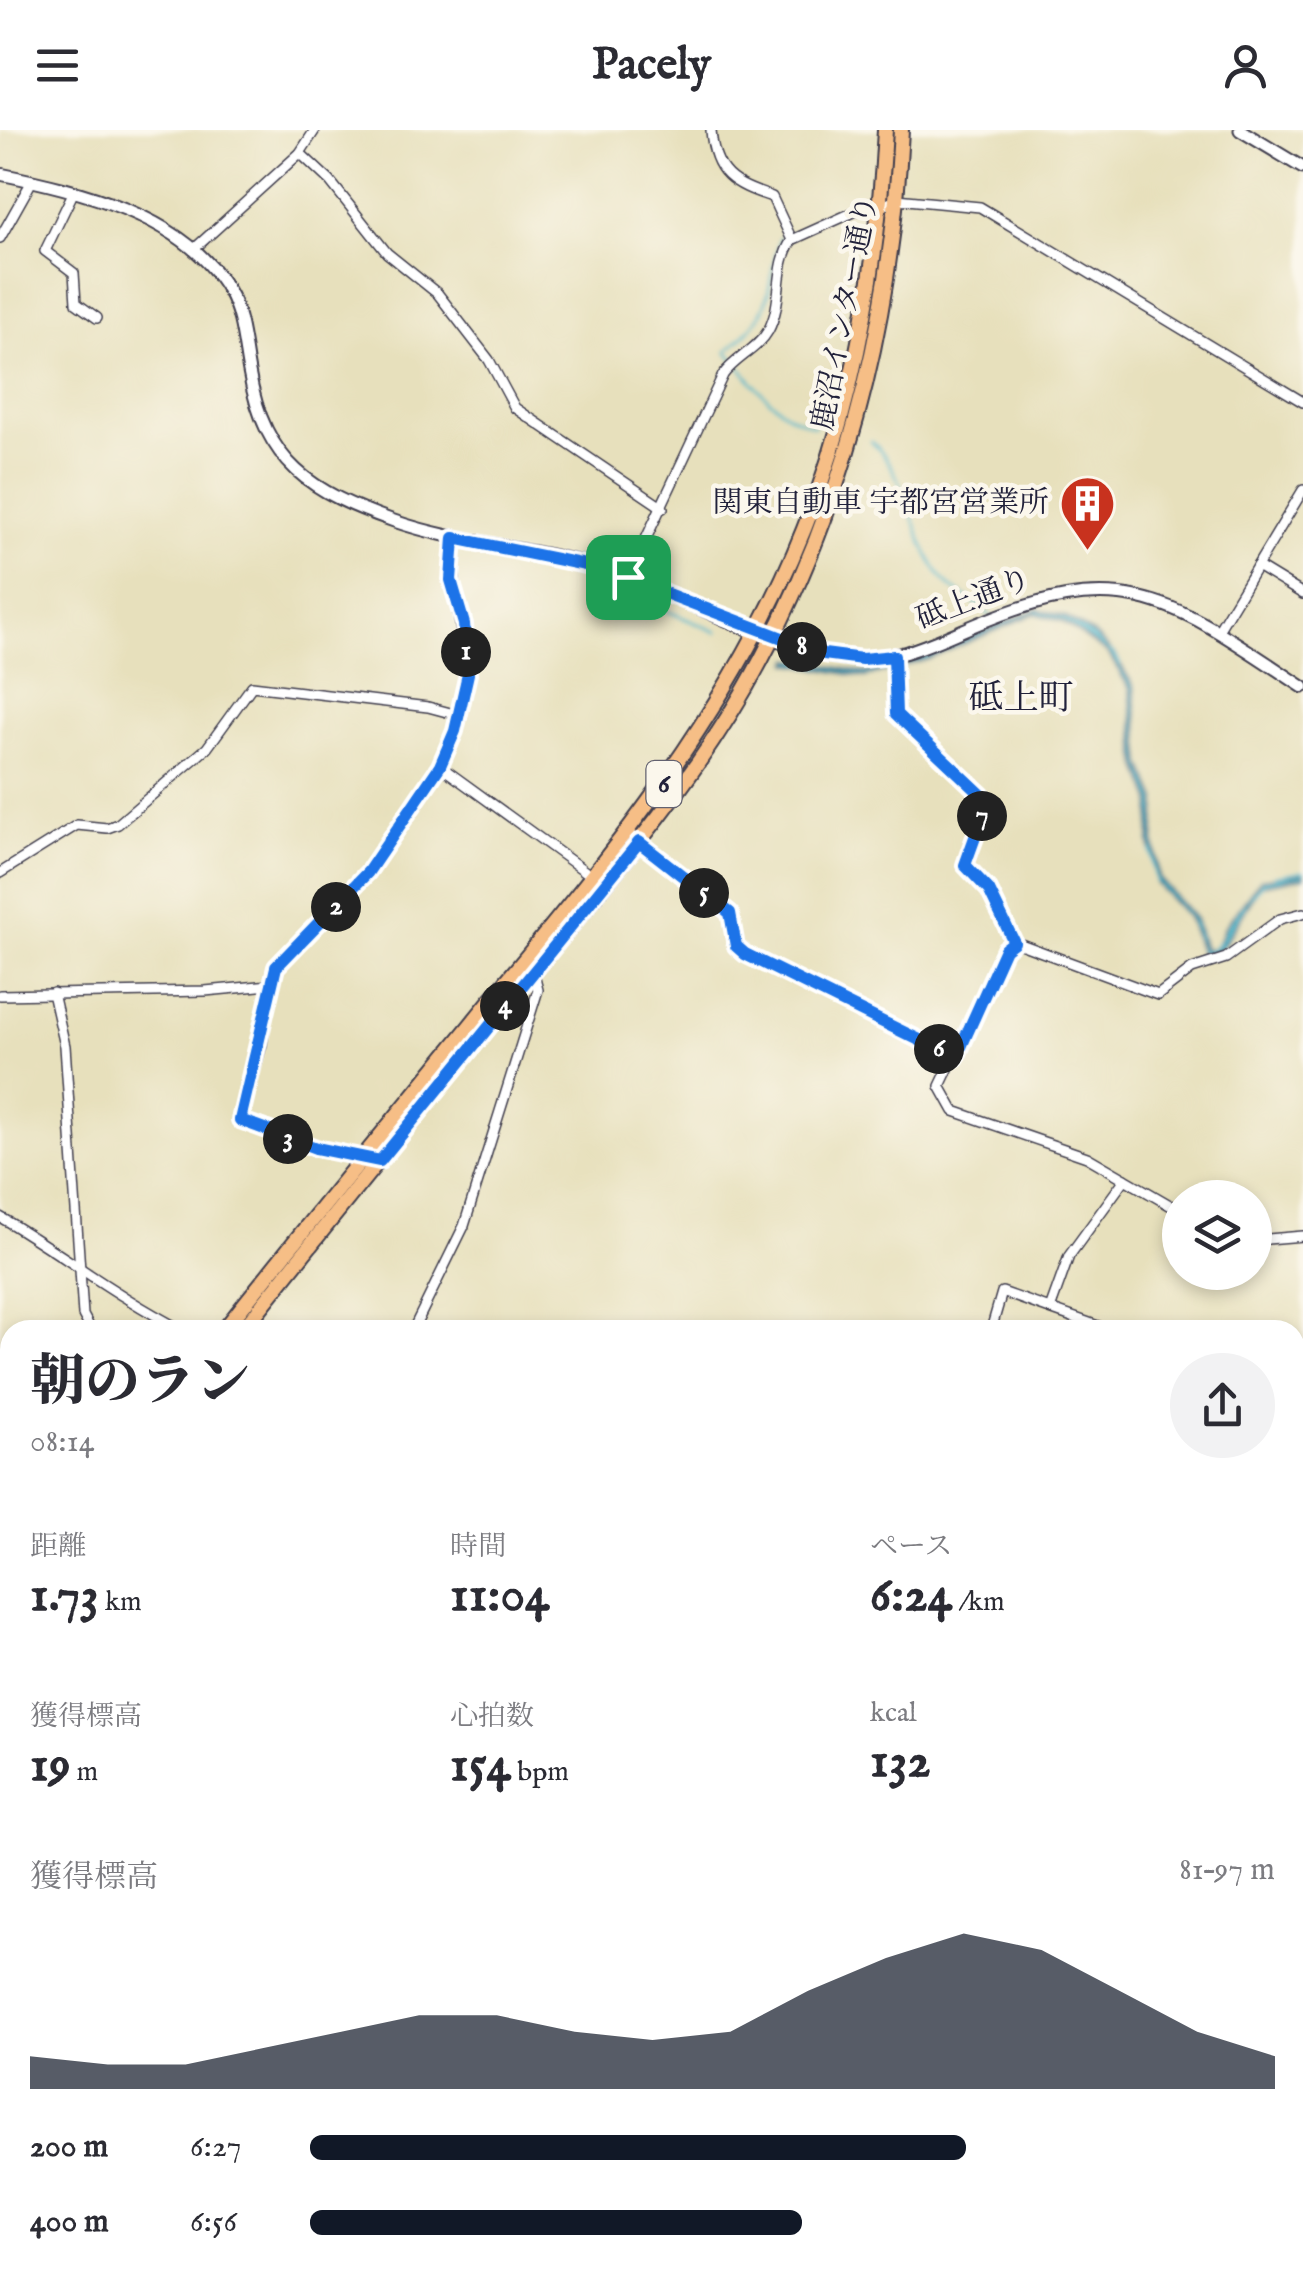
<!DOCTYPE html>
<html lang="ja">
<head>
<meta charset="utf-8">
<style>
	:root { --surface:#fff; --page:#f2f2f3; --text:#2b2b33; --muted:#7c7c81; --accent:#111827 }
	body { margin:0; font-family:"IM FELL English","Noto Serif JP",serif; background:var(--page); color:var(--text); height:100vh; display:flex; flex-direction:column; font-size:38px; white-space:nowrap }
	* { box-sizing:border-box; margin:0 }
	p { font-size:32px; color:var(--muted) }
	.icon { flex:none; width:55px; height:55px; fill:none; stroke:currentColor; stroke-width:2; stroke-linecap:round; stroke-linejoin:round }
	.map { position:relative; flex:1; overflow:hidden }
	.details { position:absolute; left:0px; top:1190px; width:1305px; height:962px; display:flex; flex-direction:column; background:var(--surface); border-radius:30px 30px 0 0; box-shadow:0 5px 15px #0003 }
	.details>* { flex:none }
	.fabs { position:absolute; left:1162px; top:1050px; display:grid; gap:20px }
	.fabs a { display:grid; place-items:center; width:110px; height:110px; border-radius:50%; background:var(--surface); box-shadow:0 5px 15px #0003; font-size:50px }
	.pin { position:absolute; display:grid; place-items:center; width:85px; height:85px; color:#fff; margin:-42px; border-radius:20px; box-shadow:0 5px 15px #0006 }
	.km { position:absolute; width:50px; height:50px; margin:-25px; border-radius:50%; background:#222; color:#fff; font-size:28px; line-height:50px; text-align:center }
	.round { display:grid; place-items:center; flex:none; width:105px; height:105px; border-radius:52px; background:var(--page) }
	.overview { display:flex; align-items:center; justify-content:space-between; height:170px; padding:0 30px }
	h1 { font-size:55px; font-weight:800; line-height:75px }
	.figures { display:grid; grid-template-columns:repeat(3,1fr); gap:15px; height:170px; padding:10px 30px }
	.figures div { display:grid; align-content:center }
	.figures b { font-size:50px; font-weight:800 }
	.figures small { font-size:28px; font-weight:400 }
	.figures p { font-size:28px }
	.chart { height:280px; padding:20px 30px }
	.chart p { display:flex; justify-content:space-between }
	.chart svg { width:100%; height:180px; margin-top:10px; fill:var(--accent); opacity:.7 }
	ul { padding:0 30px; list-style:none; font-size:32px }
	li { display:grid; grid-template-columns:160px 120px 1fr; align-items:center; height:75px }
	li i { height:25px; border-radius:12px; background:var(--accent) }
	header { display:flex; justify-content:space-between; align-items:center; height:130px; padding:0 30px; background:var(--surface); font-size:45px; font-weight:800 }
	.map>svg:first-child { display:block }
	.built { fill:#ead8ba }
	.green { fill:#9eca77; stroke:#607659; stroke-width:2.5 }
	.forest { fill:#7eae68; stroke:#506852; stroke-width:2.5 }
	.water { fill:#4db6cb; stroke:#386c83; stroke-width:2.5 }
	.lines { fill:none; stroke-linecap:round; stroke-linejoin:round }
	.stream { stroke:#4db6cb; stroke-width:2.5 }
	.minor-casing { stroke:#403e4e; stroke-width:12 }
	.tertiary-casing { stroke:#403e4e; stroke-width:15 }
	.primary-casing { stroke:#403e4e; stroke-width:18 }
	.minor { stroke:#fff; stroke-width:9 }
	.tertiary { stroke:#fff; stroke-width:11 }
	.primary { stroke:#f6be86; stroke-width:14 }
	.primary-bridge-casing { stroke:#403e4e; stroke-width:18; stroke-linecap:butt }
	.primary-bridge { stroke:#f6be86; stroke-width:14 }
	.route-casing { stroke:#fff; stroke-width:20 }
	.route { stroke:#1a73e8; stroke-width:12 }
	.labels { text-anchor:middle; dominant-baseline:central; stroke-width:9; stroke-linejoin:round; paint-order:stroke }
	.shield { fill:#fbf7ec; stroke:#636270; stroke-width:2.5 }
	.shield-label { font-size:28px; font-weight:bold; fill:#22223b }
	.street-label { font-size:30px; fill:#22223b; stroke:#fbf7ec }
	.poi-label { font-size:30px; fill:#22223b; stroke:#fbf7ec; text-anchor:end }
	.quarter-label { font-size:35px; fill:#22223b; stroke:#fbf7ec }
</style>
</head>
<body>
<header><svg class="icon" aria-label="menu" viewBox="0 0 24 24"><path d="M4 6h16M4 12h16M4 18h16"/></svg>Pacely<svg class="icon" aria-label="person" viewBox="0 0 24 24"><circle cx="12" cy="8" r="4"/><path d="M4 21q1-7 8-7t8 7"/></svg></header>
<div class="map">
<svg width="1303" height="2152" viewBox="0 0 1303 2152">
	<rect width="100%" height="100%" fill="#fbf7ec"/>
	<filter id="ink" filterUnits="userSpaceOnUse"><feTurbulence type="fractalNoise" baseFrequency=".01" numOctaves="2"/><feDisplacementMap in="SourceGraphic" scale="20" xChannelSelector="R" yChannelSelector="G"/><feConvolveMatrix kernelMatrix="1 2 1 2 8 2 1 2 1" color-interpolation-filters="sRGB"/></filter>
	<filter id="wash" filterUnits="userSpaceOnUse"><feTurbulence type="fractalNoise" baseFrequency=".0048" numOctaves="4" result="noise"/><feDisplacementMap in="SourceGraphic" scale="40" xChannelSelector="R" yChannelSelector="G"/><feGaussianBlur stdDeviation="2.25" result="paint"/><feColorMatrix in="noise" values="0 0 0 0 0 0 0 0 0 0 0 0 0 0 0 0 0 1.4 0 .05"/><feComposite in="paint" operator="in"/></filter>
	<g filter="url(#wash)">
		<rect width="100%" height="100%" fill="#e7e0bc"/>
		<!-- built -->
		<polygon class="built" points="406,2142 519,2143 529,2152 401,2152"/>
		<!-- green -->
		<polygon class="green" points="1295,1656 1303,1658 1303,1837 1295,1835"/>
		<!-- forest -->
		<g class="forest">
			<polygon points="1295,1835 1303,1837 1303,2152 1195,2152 1202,2143 1295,2142"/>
			<polygon points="902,2142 1011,2143 1046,2152 899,2152"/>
		</g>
		<!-- water -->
		<polygon class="water" points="1037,479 1065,487 1096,506 1114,524 1134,557 1142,634 1157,670 1154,710 1159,748 1195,789 1204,819 1216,819 1224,798 1261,749 1303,743 1303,747 1260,755 1219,822 1201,824 1189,789 1157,754 1150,712 1152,670 1138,634 1130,559 1109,524 1062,491 1035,483 928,529 865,547 790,533 791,529 865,543 921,527"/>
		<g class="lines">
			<!-- stream -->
			<g class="stream">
				<path d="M780,107C764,165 777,179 727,221C753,252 775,286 815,296"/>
				<path d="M871,311C911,348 910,406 942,448C955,465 977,470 990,486"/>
				<polyline points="620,461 717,502"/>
				<polyline points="1111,521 1120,534"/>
				<polyline points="1151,721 1156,752"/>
				<polyline points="1275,746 1303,741"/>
				<polyline points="1253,765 1264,752"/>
				<polyline points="1208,823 1219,812"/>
			</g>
		</g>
	</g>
	<g filter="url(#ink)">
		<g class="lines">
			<defs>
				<g id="minor">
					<polyline points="300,23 330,51 387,123 438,164 489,230 515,278 663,378"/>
					<polyline points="74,61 45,121 74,143 76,173 97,188"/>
					<polyline points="0,108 32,51"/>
					<polyline points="792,110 865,77 881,77 897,69 980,77 1303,272"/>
					<polyline points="194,119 300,23 315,0"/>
					<polyline points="1257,436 1303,464"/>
					<path d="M628,447L723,245C735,228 758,219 768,201C784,172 774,136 792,110L772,67C733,54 714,44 711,0"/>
					<polyline points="1218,501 1303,360"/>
					<polyline points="893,526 896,584 988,671 965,735 989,760 1015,812 1158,865 1192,839 1226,828 1280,789 1303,783"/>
					<path d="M440,636C490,550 448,493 454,408"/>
					<polyline points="628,703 730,783 736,816 745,825 956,927"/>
					<polyline points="0,743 77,695 107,698 118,694 207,618 252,556 428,577 458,585"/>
					<polyline points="1015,812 1005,819 940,956 954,981 1087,1027 1180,1081"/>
					<polyline points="270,855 262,914 240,990 316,1019 368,1026"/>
					<polyline points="53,863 65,916 83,1185 91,1200"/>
					<polyline points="0,865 205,861 270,855 277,837 368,742 440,636 593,747"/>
					<path d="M0,1087C62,1124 118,1167 182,1200"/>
					<polyline points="1255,1110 1303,1106"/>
					<polyline points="1050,1179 1069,1126 1125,1049"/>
					<polyline points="413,1200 464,1096 538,860 533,841"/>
					<polyline points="991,1200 1002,1162 1109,1200"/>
					<polyline points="1295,1270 1303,1273"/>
					<polyline points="1295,1280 1303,1282"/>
					<polyline points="1295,1299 1303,1295"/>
					<polyline points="0,1321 10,1307"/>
					<polyline points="0,1359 10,1361"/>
					<polyline points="1295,1374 1300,1371 1303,1341"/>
					<polyline points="0,1415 10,1419"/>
					<polyline points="1295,1452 1303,1452"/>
					<polyline points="0,1710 10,1715"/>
					<polyline points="0,1797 10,1776"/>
					<polyline points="0,1858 10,1863"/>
					<polyline points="0,1951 9,1931"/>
					<polyline points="0,2079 10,2058"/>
					<polyline points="165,2142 178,2152"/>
					<polyline points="30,2148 39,2152"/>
					<polyline points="203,2152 207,2142"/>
					<polyline points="397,2152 402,2142"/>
				</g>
				<g id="tertiary">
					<polyline points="1240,0 1303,38"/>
					<path d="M0,44C78,60 185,85 228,160C242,183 244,216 249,242C265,334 311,362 394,391C463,415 536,417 605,439C682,464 765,518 844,528C889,534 929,515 970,497C1126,430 1172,470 1303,557"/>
				</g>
				<g id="primary">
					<path d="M224,1200C312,1089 402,980 491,870C613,723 733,578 804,399C855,271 878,137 885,0"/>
					<path d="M243,1200C338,1079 436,960 533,841C615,742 701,644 761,530C848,366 892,185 901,0"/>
					<polyline points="0,1585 10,1564"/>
					<polyline points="0,1623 10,1601"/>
					<polyline points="538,2142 547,2152"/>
					<polyline points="557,2142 567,2152"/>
				</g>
			</defs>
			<!-- minor casing -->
			<use href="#minor" class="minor-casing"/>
			<!-- tertiary casing -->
			<use href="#tertiary" class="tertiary-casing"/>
			<!-- primary casing -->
			<use href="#primary" class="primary-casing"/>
			<!-- minor -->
			<use href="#minor" class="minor"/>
			<!-- tertiary -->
			<use href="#tertiary" class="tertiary"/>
			<!-- primary -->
			<use href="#primary" class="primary"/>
			<defs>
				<polyline id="primary-bridge" points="0,1577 10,1581"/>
			</defs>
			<!-- primary-bridge casing -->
			<use href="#primary-bridge" class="primary-bridge-casing"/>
			<!-- primary-bridge -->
			<use href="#primary-bridge" class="primary-bridge"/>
		</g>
	</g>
	<g class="lines" filter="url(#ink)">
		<defs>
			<polygon id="route" points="454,408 600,438 824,524 862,529 894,526 896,584 988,671 965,735 989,760 1014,812 1005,819 956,928 745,824 736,816 730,783 639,712 380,1031 316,1018 240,990 276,837 368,742 440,636 455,601 468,544 464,494 451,450"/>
		</defs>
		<!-- route casing -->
		<use href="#route" class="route-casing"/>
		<!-- route -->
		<use href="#route" class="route"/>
	</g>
	<!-- icons -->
	<defs>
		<symbol id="building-pin" viewBox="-11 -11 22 30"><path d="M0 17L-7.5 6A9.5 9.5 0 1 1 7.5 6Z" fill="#c8321e" stroke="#fbf7ec"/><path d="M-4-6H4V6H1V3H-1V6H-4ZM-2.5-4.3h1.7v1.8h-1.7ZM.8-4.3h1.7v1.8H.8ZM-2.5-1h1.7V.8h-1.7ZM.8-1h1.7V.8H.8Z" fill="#fff"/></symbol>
	</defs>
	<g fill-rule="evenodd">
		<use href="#building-pin" x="1056" y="342" width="63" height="86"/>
	</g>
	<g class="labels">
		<!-- shield labels -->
		<rect class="shield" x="646.5" y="631" width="35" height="46" rx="8"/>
		<g class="shield-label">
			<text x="664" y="654">6</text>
		</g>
		<!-- street labels -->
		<g class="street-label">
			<text transform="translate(846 183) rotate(-79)">鹿沼インター通り</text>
			<text transform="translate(974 470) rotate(-21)">砥上通り</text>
		</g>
		<!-- poi labels -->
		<g class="poi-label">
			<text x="1049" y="374">関東自動車 宇都宮営業所</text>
		</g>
		<!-- quarter labels -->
		<g class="quarter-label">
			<text x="1021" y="569">砥上町</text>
		</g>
	</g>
</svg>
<div class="fabs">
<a><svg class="icon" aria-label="layers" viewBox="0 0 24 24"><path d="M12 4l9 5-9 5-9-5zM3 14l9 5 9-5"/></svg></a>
</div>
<div class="pin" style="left:628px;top:447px;background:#1e9e55"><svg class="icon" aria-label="arrive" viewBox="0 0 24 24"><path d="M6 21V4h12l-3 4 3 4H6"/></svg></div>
<b class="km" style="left:466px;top:522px">1</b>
<b class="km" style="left:336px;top:777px">2</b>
<b class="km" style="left:288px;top:1009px">3</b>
<b class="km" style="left:505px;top:876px">4</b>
<b class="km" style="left:704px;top:763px">5</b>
<b class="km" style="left:939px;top:919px">6</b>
<b class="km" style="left:982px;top:686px">7</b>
<b class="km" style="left:802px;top:517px">8</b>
<section class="details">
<div class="overview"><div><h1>朝のラン</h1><p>08:14</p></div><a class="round"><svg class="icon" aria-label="share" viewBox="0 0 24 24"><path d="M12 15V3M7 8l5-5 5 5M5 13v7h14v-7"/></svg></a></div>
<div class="figures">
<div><p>距離</p><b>1.73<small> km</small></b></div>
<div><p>時間</p><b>11:04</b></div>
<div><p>ペース</p><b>6:24<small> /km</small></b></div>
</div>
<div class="figures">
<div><p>獲得標高</p><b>19<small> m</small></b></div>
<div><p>心拍数</p><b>154<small> bpm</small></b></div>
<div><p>kcal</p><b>132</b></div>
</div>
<div class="chart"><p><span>獲得標高</span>81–97 m</p>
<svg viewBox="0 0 160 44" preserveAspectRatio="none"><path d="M0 44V36L10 38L20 38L30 34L40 30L50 26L60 26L70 30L80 32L90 30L100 20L110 12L120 6L130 10L140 20L150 30L160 36V44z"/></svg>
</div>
<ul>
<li><b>200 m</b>6:27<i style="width:68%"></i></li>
<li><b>400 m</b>6:56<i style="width:51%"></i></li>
</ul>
</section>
</div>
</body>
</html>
